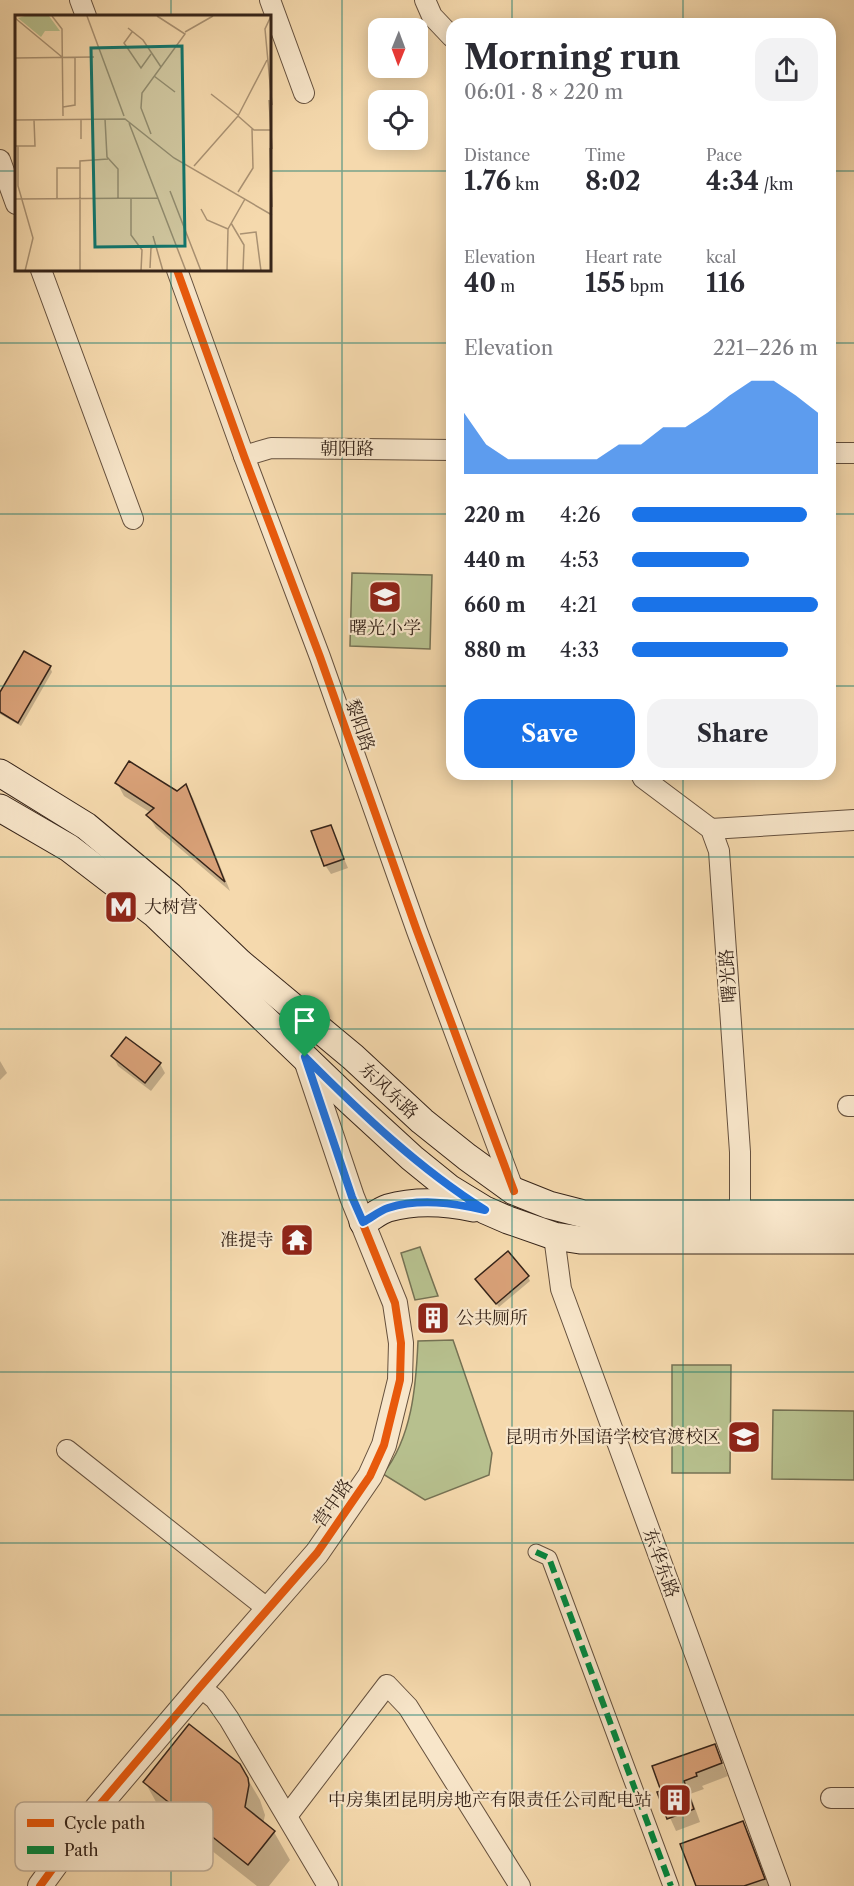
<!DOCTYPE html>
<html lang="en">
<head>
<meta charset="utf-8">
<style>
	:root { --surface:#fff; --page:#f2f2f3; --text:#2b2b33; --muted:#7c7c81; --accent:#1a73e8 }
	body { margin:0; font-family:"Libre Caslon Text","Noto Serif SC",serif; background:var(--page); color:var(--text); height:100vh; display:flex; flex-direction:column; font-size:22px; white-space:nowrap }
	* { box-sizing:border-box; margin:0 }
	p { font-size:20px; color:var(--muted) }
	.icon { flex:none; width:33px; height:33px; fill:none; stroke:currentColor; stroke-width:2; stroke-linecap:round; stroke-linejoin:round }
	.map { position:relative; flex:1; overflow:hidden }
	.panel { position:absolute; left:446px; top:18px; width:390px; height:762px; display:flex; flex-direction:column; background:var(--surface); border-radius:18px; box-shadow:0 3px 15px #0003 }
	.panel>* { flex:none }
	.needle { width:39px; rotate:181deg }
	.fabs { position:absolute; left:368px; top:18px; display:grid; gap:12px }
	.fabs a { display:grid; place-items:center; width:60px; height:60px; border-radius:12px; background:var(--surface); box-shadow:0 3px 15px #0003; font-size:30px }
	.pin { position:absolute; display:grid; place-items:center; width:51px; height:51px; color:#fff; margin:-62px -26px; border-radius:50% 50% 50% 0; rotate:-45deg; box-shadow:0 0 6px #0007 }
	.pin .icon { rotate:45deg }
	.round { display:grid; place-items:center; flex:none; width:63px; height:63px; border-radius:18px; background:var(--page) }
	.summary { display:flex; align-items:center; justify-content:space-between; height:102px; padding:0 18px }
	h1 { font-size:33px; font-weight:800; line-height:45px }
	.metrics { display:grid; grid-template-columns:repeat(3,1fr); gap:9px; height:102px; padding:6px 18px }
	.metrics div { display:grid; align-content:center }
	.metrics b { font-size:26px; font-weight:800 }
	.metrics small { font-size:16px; font-weight:400 }
	.metrics p { font-size:16px }
	.chart { height:168px; padding:12px 18px }
	.chart p { display:flex; justify-content:space-between }
	.chart svg { width:100%; height:108px; margin-top:6px; fill:var(--accent); opacity:.7 }
	.cta { display:flex; gap:12px; margin-top:auto; padding:12px 18px }
	.cta a { flex:1; height:69px; border-radius:18px; background:var(--accent); color:#fff; font-size:24px; font-weight:800; line-height:69px; text-align:center }
	.cta a+a { background:var(--page); color:var(--text) }
	ul { padding:0 18px; list-style:none; font-size:20px }
	li { display:grid; grid-template-columns:96px 72px 1fr; align-items:center; height:45px }
	li i { height:15px; border-radius:8px; background:var(--accent) }
	.map>svg:first-child { display:block }
	.green { fill:#b7c08e; stroke:#767254; stroke-width:1.5 }
	.shadow { fill:#0003 }
	.building { fill:#d9a178; stroke:#362419; stroke-width:1.5 }
	.lines { fill:none; stroke-linecap:round; stroke-linejoin:round }
	.pedestrian-casing { stroke:#66513e; stroke-width:17 }
	.minor-casing { stroke:#66513e; stroke-width:22 }
	.tertiary-casing { stroke:#66513e; stroke-width:26 }
	.secondary-casing { stroke:#362419; stroke-width:29 }
	.pedestrian { stroke:#f8e6ca; stroke-width:15 }
	.minor { stroke:#f8e6ca; stroke-width:20 }
	.tertiary { stroke:#f8e6ca; stroke-width:24 }
	.secondary { stroke:#f8e6ca; stroke-width:27 }
	.quiet { stroke:#00873e; stroke-width:6; stroke-dasharray:12 6; stroke-linecap:butt }
	.cycleway-casing { stroke:#f8e6ca; stroke-width:11 }
	.cycleway { stroke:#e8590c; stroke-width:8 }
	.route-casing { stroke:#fff; stroke-width:12 }
	.route { stroke:#1a73e8; stroke-width:8 }
	.grid { fill:none; stroke:#0f766e; stroke-width:1.5; stroke-opacity:0.55 }
	.labels { text-anchor:middle; dominant-baseline:central; stroke-width:4.5; stroke-linejoin:round; paint-order:stroke }
	.street-label { font-size:18px; fill:#362419; stroke:#f8e6ca }
	.poi-label { font-size:18px; fill:#362419; stroke:#f8e6ca; text-anchor:end }
	.inset-road { fill:none; stroke:#a99172; stroke-width:1.5 }
	.view { fill:#0f766e; fill-opacity:0.15; stroke:#0f766e; stroke-width:3 }
	.inset-edge { fill:none; stroke:#362419; stroke-width:3 }
	.key { fill:#f8e6ca; stroke:#beac95; stroke-width:1.5 }
	.key-label { font-size:16px; fill:#362419 }
</style>
</head>
<body>
<div class="map">
<svg width="854" height="1886" viewBox="0 0 854 1886">
	<rect width="100%" height="100%" fill="#f5d9ad"/>
	<filter id="stains"><feTurbulence type="fractalNoise" baseFrequency=".00333" numOctaves="4"/><feColorMatrix values="0 0 0 0 .2 0 0 0 0 .09 0 0 0 0 .02 0 0 0 .5 -.17"/></filter>
	<radialGradient id="worn" r=".72"><stop offset=".6" stop-color="#630" stop-opacity="0"/><stop offset="1" stop-color="#630" stop-opacity=".3"/></radialGradient>
	<!-- green -->
	<g class="green">
		<polygon points="352,573 432,575 430,649 350,646"/>
		<polygon points="420,1247 438,1296 415,1300 401,1253"/>
		<path d="M453,1340L492,1453L489,1475L425,1500L383,1474C412,1437 416,1387 418,1341Z"/>
		<polygon points="672,1365 731,1365 730,1473 672,1473"/>
		<polygon points="773,1410 854,1411 854,1480 772,1479"/>
	</g>
	<!-- shadow -->
	<g class="shadow">
		<polygon points="50,667 52,672 21,726 0,714 0,695"/>
		<polygon points="117,783 177,793 186,786 193,798 230,891 156,828 148,815 151,813 124,796"/>
		<polygon points="330,826 348,868 331,874 325,865"/>
		<polygon points="113,1056 160,1064 165,1073 151,1091 118,1066"/>
		<polygon points="0,1061 7,1073 0,1080"/>
		<polygon points="528,1277 530,1281 499,1307 479,1283"/>
		<polygon points="714,1746 728,1776 702,1786 704,1789 690,1794 700,1822 676,1831 659,1793"/>
		<polygon points="243,1771 260,1800 265,1815 263,1824 274,1832 290,1860 269,1886 257,1886 161,1811 145,1782"/>
		<polygon points="743,1823 751,1838 769,1886 698,1886"/>
	</g>
	<!-- building -->
	<g class="building">
		<polygon points="24,651 51,666 18,723 0,712 0,692"/>
		<polygon points="129,761 177,791 186,784 225,882 146,815 154,808 115,783"/>
		<polygon points="331,825 344,859 324,866 311,831"/>
		<polygon points="126,1037 161,1063 145,1083 111,1056"/>
		<polygon points="508,1251 529,1276 496,1304 475,1279"/>
		<polygon points="189,1724 240,1764 248,1778 249,1785 245,1807 275,1831 248,1865 143,1782"/>
		<polygon points="715,1744 722,1763 696,1773 697,1776 684,1781 694,1809 667,1819 657,1792 661,1791 652,1766"/>
		<polygon points="743,1821 765,1879 744,1886 696,1886 680,1844"/>
	</g>
	<g class="lines">
		<defs>
			<polyline id="pedestrian" points="536,1552 549,1558 671,1886"/>
			<g id="minor">
				<polyline points="80,0 86,16"/>
				<polyline points="270,0 304,93"/>
				<polyline points="425,0 432,16 452,37"/>
				<polyline points="0,160 16,204"/>
				<polyline points="41,270 133,519"/>
				<polyline points="177,270 244,456 320,657 417,931 514,1191"/>
				<polyline points="830,453 854,453"/>
				<polyline points="244,456 271,448 452,450"/>
				<polyline points="641,774 643,778 711,829 719,851 740,1152 740,1214"/>
				<polyline points="711,829 854,820"/>
				<polyline points="848,1106 854,1106"/>
				<polyline points="554,1236 561,1289 780,1886"/>
				<polyline points="67,1450 268,1609"/>
				<polyline points="200,1687 215,1699 229,1719 328,1886"/>
				<polyline points="831,1798 854,1798"/>
				<polyline points="287,1816 387,1685 408,1707 520,1886"/>
			</g>
			<polyline id="tertiary" points="40,1886 97,1808 200,1687 317,1553 370,1476 384,1445 400,1380 401,1343 395,1303 352,1197 305,1057"/>
			<g id="secondary">
				<polyline points="0,773 86,826 170,896 240,963 353,1057 422,1121 467,1157 514,1191 549,1205 584,1214 854,1214"/>
				<polyline points="0,808 69,848 155,914 351,1102 412,1158 449,1188 485,1210 508,1220 554,1236 580,1240 854,1240"/>
				<path d="M363,1222C371,1218 379,1211 388,1208C416,1200 446,1202 474,1208"/>
			</g>
		</defs>
		<!-- pedestrian casing -->
		<use href="#pedestrian" class="pedestrian-casing"/>
		<!-- minor casing -->
		<use href="#minor" class="minor-casing"/>
		<!-- tertiary casing -->
		<use href="#tertiary" class="tertiary-casing"/>
		<!-- secondary casing -->
		<use href="#secondary" class="secondary-casing"/>
		<!-- pedestrian -->
		<use href="#pedestrian" class="pedestrian"/>
		<!-- minor -->
		<use href="#minor" class="minor"/>
		<!-- tertiary -->
		<use href="#tertiary" class="tertiary"/>
		<!-- secondary -->
		<use href="#secondary" class="secondary"/>
		<!-- quiet -->
		<polyline class="quiet" points="536,1552 549,1558 671,1886"/>
		<defs>
			<g id="cycleway">
				<polyline points="177,270 244,456 320,657 417,931 514,1191"/>
				<polyline points="40,1886 97,1808 200,1687 317,1553 370,1476 384,1445 400,1380 401,1343 395,1303 352,1197 305,1057"/>
			</g>
		</defs>
		<!-- cycleway casing -->
		<use href="#cycleway" class="cycleway-casing"/>
		<!-- cycleway -->
		<use href="#cycleway" class="cycleway"/>
	</g>
	<g class="lines">
		<defs>
			<path id="route" d="M305,1057C361,1113 418,1168 485,1210C453,1203 420,1198 388,1208C379,1211 371,1218 363,1222L352,1197Z"/>
		</defs>
		<!-- route casing -->
		<use href="#route" class="route-casing"/>
		<!-- route -->
		<use href="#route" class="route"/>
	</g>
	<!-- grid -->
	<path class="grid" d="M171,0V16M342,0V1886M512,0V24M683,0V24M0,171H16M270,171H452M830,171H854M171,270V1886M0,343H452M830,343H854M0,514H452M830,514H854M0,686H452M830,686H854M512,774V1886M683,774V1886M0,857H854M0,1029H854M0,1200H854M0,1372H854M0,1543H854M0,1715H854"/>
	<!-- icons -->
	<defs>
		<symbol id="school-square" viewBox="-11 -11 22 22"><rect x="-9" y="-9" width="18" height="18" rx="4" fill="#8f2418" stroke="#f8e6ca"/><path d="M0-5L7-2L0 1L-7-2ZM-4 1L0 2.5L4 1V4Q0 6-4 4Z" fill="#fff"/></symbol>
		<symbol id="metro-square" viewBox="-11 -11 22 22"><rect x="-9" y="-9" width="18" height="18" rx="4" fill="#8f2418" stroke="#f8e6ca"/><path d="M-5.5 5V-5H-3L0 0L3-5H5.5V5H3V-.5L0 4L-3-.5V5Z" fill="#fff"/></symbol>
		<symbol id="temple-square" viewBox="-11 -11 22 22"><rect x="-9" y="-9" width="18" height="18" rx="4" fill="#8f2418" stroke="#f8e6ca"/><path d="M0-6L5-2H3V0L6.5 2.5H4V6H1.5V3h-3V6H-4V2.5H-6.5L-3 0V-2H-5Z" fill="#fff"/></symbol>
		<symbol id="building-square" viewBox="-11 -11 22 22"><rect x="-9" y="-9" width="18" height="18" rx="4" fill="#8f2418" stroke="#f8e6ca"/><path d="M-4-6H4V6H1V3H-1V6H-4ZM-2.5-4.3h1.7v1.8h-1.7ZM.8-4.3h1.7v1.8H.8ZM-2.5-1h1.7V.8h-1.7ZM.8-1h1.7V.8H.8Z" fill="#fff"/></symbol>
	</defs>
	<g fill-rule="evenodd">
		<use href="#school-square" x="366" y="578" width="38" height="38"/>
		<use href="#metro-square" x="102" y="888" width="38" height="38"/>
		<use href="#temple-square" x="278" y="1221" width="38" height="38"/>
		<use href="#building-square" x="414" y="1299" width="38" height="38"/>
		<use href="#school-square" x="725" y="1418" width="38" height="38"/>
		<use href="#building-square" x="656" y="1781" width="38" height="38"/>
	</g>
	<g class="labels">
		<!-- street labels -->
		<g class="street-label">
			<text x="347" y="449">朝阳路</text>
			<text transform="translate(360 725) rotate(71)">黎阳路</text>
			<text transform="translate(728 976) rotate(-94)">曙光路</text>
			<text transform="translate(389 1091) rotate(43)">东风东路</text>
			<text transform="translate(333 1503) rotate(-55)">营中路</text>
			<text transform="translate(661 1563) rotate(70)">东华东路</text>
		</g>
		<!-- poi labels -->
		<g class="poi-label">
			<text x="385" y="628" text-anchor="middle">曙光小学</text>
			<text x="144" y="907" text-anchor="start">大树营</text>
			<text x="274" y="1240">准提寺</text>
			<text x="456" y="1318" text-anchor="start">公共厕所</text>
			<text x="721" y="1437">昆明市外国语学校官渡校区</text>
			<text x="652" y="1800">中房集团昆明房地产有限责任公司配电站</text>
		</g>
	</g>
	<!-- overview -->
	<g transform="translate(15 15)">
		<rect width="256" height="256" fill="#f5d9ad"/>
		<path d="M10,1H34L45,16H30L26,22L3,3Z" fill="#b7c08e"/>
		<path class="inset-road" d="M37,1L47,14L48,101M72,1L109,101M256,1L250,14L257,90M0,3L47,42M113,13L128,25L146,52M117,17L109,28L126,53L136,39M170,17L198,1M0,43L79,42M139,61L160,77M196,79L223,100M254,85L257,134M48,92L60,90V42M223,101L252,45M66,104V124M90,104L92,142L103,154V184M0,105L110,104L159,143L257,200M114,108L171,256M136,119L126,93L127,78L170,19L142,1M0,131H20L19,105M3,131V171L18,223L10,256M255,133L257,192M179,151L223,101L239,115H255M155,176L186,256M223,177L238,153L237,114M0,184L143,183M42,184V153H65M116,184V220L127,235L126,256M186,194L192,205L213,214M216,208L229,230L228,256M225,219L241,217L246,256M138,221L148,256M135,253L136,233L141,231M65,256V146L93,144M212,256L213,214L230,184"/>
		<path class="view" d="M167,31L170,231L80,232L76,33Z"/>
		<rect width="256" height="256" class="inset-edge"/>
	</g>
	<!-- legend -->
	<rect x="15" y="1802" width="198" height="69" rx="9" class="key"/>
	<rect x="27" y="1819" width="27" height="8" fill="#e8590c"/>
	<rect x="27" y="1846" width="27" height="8" fill="#00873e"/>
	<g class="key-label">
		<text x="64" y="1829">Cycle path</text>
		<text x="64" y="1856">Path</text>
	</g>
	<rect width="100%" height="100%" filter="url(#stains)"/>
	<rect width="100%" height="100%" fill="url(#worn)"/>
</svg>
<div class="fabs">
<a><svg class="needle" viewBox="-14 -14 28 28"><path d="M0-13l5 13h-10z" fill="#e53935"/><path d="M0 13l5-13h-10z" fill="#7c7c81"/></svg></a>
<a><svg class="icon" aria-label="locate" viewBox="0 0 24 24"><circle cx="12" cy="12" r="6"/><path d="M12 2v4M12 18v4M2 12h4M18 12h4"/></svg></a>
</div>
<div class="pin" style="left:305px;top:1057px;background:#1e9e55"><svg class="icon" aria-label="arrive" viewBox="0 0 24 24"><path d="M6 21V4h12l-3 4 3 4H6"/></svg></div>
<section class="panel">
<div class="summary"><div><h1>Morning run</h1><p>06:01 · 8 × 220 m</p></div><a class="round"><svg class="icon" aria-label="share" viewBox="0 0 24 24"><path d="M12 15V3M7 8l5-5 5 5M5 13v7h14v-7"/></svg></a></div>
<div class="metrics">
<div><p>Distance</p><b>1.76<small> km</small></b></div>
<div><p>Time</p><b>8:02</b></div>
<div><p>Pace</p><b>4:34<small> /km</small></b></div>
</div>
<div class="metrics">
<div><p>Elevation</p><b>40<small> m</small></b></div>
<div><p>Heart rate</p><b>155<small> bpm</small></b></div>
<div><p>kcal</p><b>116</b></div>
</div>
<div class="chart"><p><span>Elevation</span>221–226 m</p>
<svg viewBox="0 0 160 44" preserveAspectRatio="none"><path d="M0 44V19L10 32L20 38L30 38L40 38L50 38L60 38L70 32L80 32L90 25L100 25L110 19L120 12L130 6L140 6L150 12L160 19V44z"/></svg>
</div>
<ul>
<li><b>220 m</b>4:26<i style="width:94%"></i></li>
<li><b>440 m</b>4:53<i style="width:63%"></i></li>
<li><b>660 m</b>4:21<i style="width:100%"></i></li>
<li><b>880 m</b>4:33<i style="width:84%"></i></li>
</ul>
<div class="cta"><a>Save</a><a>Share</a></div>
</section>
</div>
</body>
</html>
